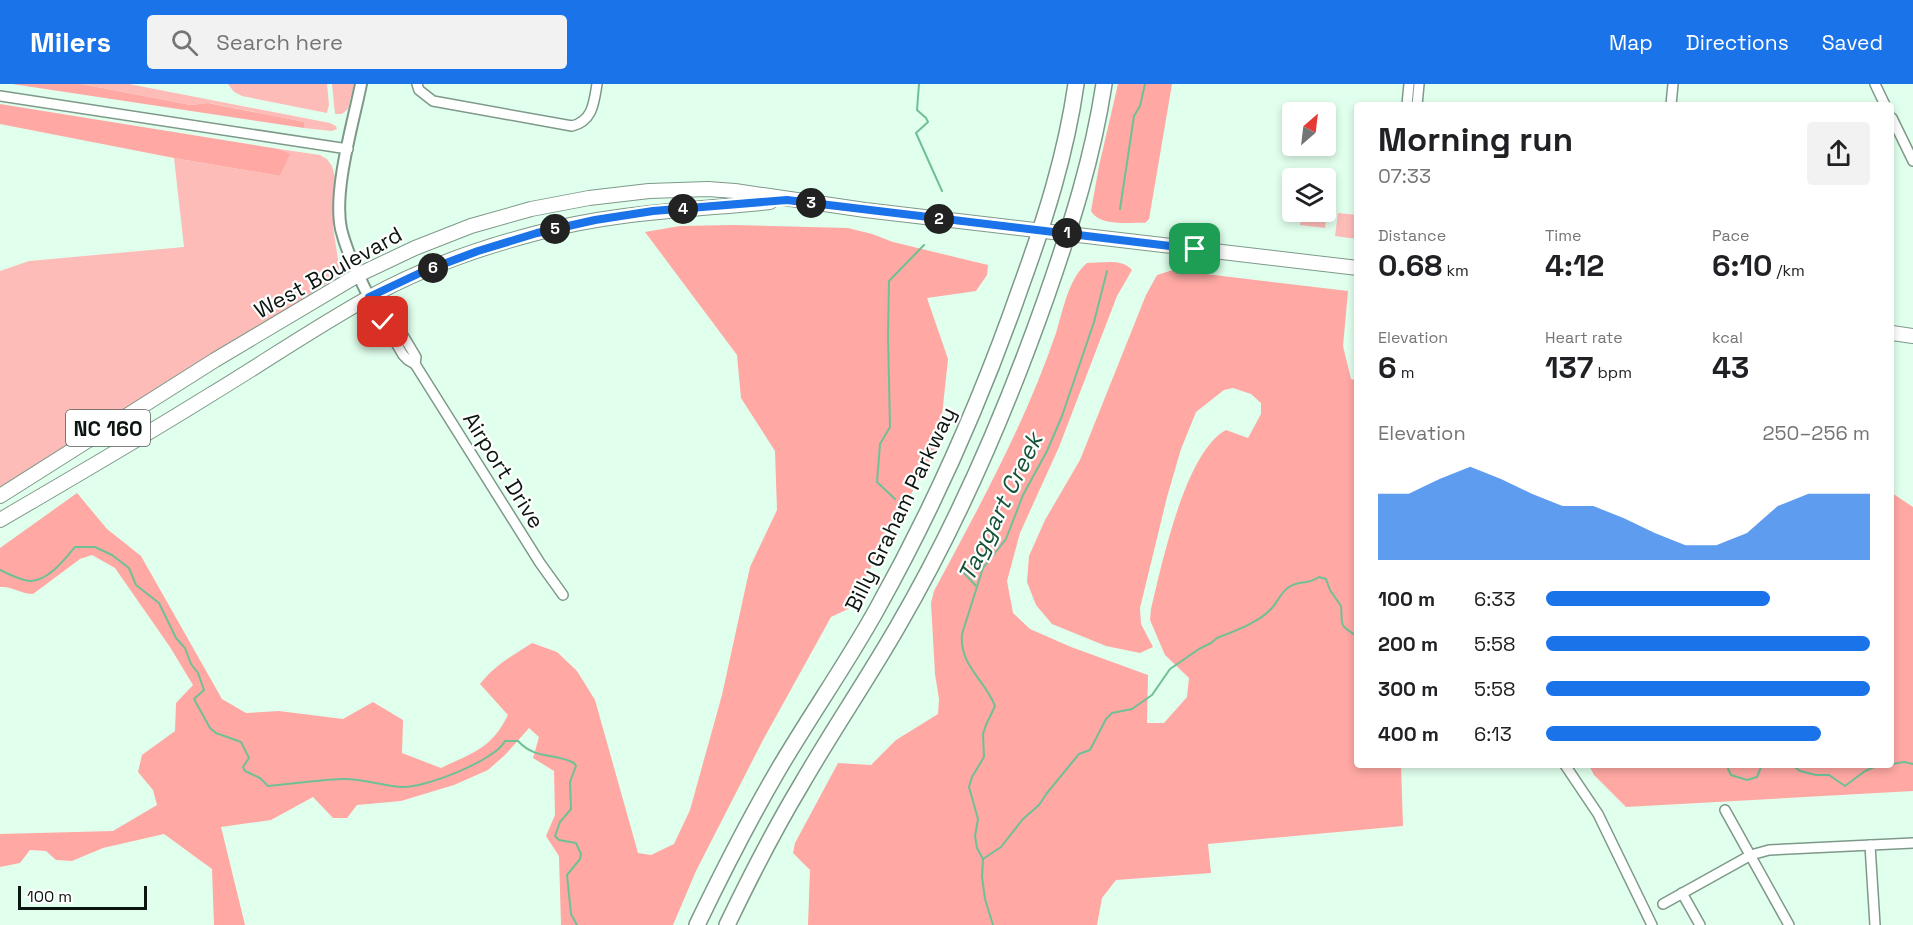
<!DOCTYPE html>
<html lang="en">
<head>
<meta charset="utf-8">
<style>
	:root { --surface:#fff; --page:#f2f2f2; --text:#202124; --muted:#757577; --accent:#1a73e8 }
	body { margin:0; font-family:"Space Grotesk",sans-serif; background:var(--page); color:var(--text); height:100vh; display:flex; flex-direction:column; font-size:22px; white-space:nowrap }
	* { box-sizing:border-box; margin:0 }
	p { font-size:20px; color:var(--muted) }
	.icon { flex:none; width:33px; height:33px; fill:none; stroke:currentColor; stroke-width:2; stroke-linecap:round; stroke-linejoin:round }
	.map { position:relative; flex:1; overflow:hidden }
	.side { position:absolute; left:1354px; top:18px; width:540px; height:666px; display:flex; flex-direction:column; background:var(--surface); border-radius:6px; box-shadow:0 3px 9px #0003 }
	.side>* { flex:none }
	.needle { width:39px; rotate:28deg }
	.buttons { position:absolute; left:1282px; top:18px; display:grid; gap:12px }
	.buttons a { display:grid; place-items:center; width:54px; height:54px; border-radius:6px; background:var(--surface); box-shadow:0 3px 9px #0003; font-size:30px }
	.scale { position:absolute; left:18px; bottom:15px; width:129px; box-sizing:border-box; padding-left:6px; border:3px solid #0c1610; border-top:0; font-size:16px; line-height:21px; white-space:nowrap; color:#0c1610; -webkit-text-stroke:4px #fff; paint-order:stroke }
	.pin { position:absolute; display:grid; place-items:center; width:51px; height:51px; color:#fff; margin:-26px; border-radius:12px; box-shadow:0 3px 9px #0006 }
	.km { position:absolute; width:30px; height:30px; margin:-15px; border-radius:50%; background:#222; color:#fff; font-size:16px; line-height:30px; text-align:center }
	.round { display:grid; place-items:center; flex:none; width:63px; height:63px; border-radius:6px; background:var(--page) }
	.overview { display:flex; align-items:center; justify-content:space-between; height:102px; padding:0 24px }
	h1 { font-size:33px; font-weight:600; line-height:45px }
	.metrics { display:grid; grid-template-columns:repeat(3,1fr); gap:9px; height:102px; padding:6px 24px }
	.metrics div { display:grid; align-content:center }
	.metrics b { font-size:30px; font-weight:600 }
	.metrics small { font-size:16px; font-weight:400 }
	.metrics p { font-size:16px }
	.chart { height:168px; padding:12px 24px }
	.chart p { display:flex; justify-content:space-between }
	.chart svg { width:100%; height:108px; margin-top:6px; fill:var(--accent); opacity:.7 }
	ul { padding:0 24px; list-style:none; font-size:20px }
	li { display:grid; grid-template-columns:96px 72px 1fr; align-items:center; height:45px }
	li i { height:15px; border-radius:8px; background:var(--accent) }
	header { display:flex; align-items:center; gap:36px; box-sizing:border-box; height:84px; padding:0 30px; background:var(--accent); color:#fff }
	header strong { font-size:28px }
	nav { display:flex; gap:33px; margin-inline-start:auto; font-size:21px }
	.search { width:420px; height:54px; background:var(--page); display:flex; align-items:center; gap:15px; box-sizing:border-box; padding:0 21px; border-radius:6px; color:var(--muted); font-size:22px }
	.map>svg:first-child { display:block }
	.green { fill:#febcb8 }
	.forest { fill:#ffa8a4 }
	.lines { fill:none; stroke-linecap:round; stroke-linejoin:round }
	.stream { stroke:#6fc095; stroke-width:2 }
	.minor-casing { stroke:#7e9989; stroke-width:12 }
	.tertiary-casing { stroke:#7e9989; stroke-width:14 }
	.primary-casing { stroke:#7e9989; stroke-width:16 }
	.trunk-casing { stroke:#7e9989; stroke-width:18 }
	.minor { stroke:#fff; stroke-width:9 }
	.tertiary { stroke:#fff; stroke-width:10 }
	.primary { stroke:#fff; stroke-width:14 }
	.trunk { stroke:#fff; stroke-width:15 }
	.route-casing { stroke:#fff; stroke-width:12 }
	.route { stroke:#1a73e8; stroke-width:8 }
	.labels { text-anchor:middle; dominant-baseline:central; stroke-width:4.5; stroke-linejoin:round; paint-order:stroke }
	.shield { fill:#fff; stroke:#555c58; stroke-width:1.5 }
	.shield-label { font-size:21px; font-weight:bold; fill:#0c1610 }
	.street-label { font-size:22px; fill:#0c1610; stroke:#fff }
	.water-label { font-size:24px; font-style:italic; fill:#145336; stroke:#fff }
</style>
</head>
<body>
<header>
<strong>Milers</strong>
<div class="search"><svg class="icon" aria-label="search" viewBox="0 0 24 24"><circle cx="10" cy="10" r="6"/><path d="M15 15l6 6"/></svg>Search here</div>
<nav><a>Map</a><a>Directions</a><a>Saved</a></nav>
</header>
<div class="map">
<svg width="1913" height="841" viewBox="0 0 1913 841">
	<rect width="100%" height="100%" fill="#e1ffed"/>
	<!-- green -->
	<g class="green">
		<polygon points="81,0 129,0 330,39 336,42 337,45 332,47 304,44 305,38 209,19 191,21"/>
		<polygon points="228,0 327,0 329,21 327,29 242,12 234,8"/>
		<polygon points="332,0 354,0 348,25 342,30 335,30"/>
		<polygon points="279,65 320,71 327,75 332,82 335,93 333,143 339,182 339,188 335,194 0,407 0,187 29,177 184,163 174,74 280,92 289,70"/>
		<polygon points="1302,128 1327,128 1325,144 1300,141"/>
		<polygon points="1338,129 1357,131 1357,155 1335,152"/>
	</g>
	<!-- forest -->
	<g class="forest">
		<polygon points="12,0 81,0 191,21 208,19 305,38 304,44"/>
		<path d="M1118,0H1172L1149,135L1145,139C1130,138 1100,143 1091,127L1099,82Z"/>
		<polygon points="0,20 279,65 290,70 280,92 174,74 0,40"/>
		<path d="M734,141L848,144L872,150L893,158L988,181L987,191L976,207L927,214L948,275L939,359L848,525L831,533L763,656L696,787L673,841H561L559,772L546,752L555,731L554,687L533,674L539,653L529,644L505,671L488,686L454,701L401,717L357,721L347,734H333L313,713L271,736L221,743L245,841H214L212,785L164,750L103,764L72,777L56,776L46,767L30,766L20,779L0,783V750L113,747L157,721L153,706L138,688L142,671L175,647L176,619L193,601L170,563L115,484L92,471L80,475L33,510C21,510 12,502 0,503V464L77,409L107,445L141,472L222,615L246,629L279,627L343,635L373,618L403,636L402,669L441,684C474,668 491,665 508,631L480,600C494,582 513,571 532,559L557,568L577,587L595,616L638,769L651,771L674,760L690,726L722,611L750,483L777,426L775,367L741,314L737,271L645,148L680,142Z"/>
		<path d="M1087,179C1102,179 1122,174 1132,186L1117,212L1059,363L1020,449L1007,497L1013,529L1030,545L1071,563L1148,591L1147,639H1164L1187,613L1189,594L1165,571L1150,536L1151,525C1162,480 1185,368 1226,346L1248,354L1261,330V319L1251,310L1233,304L1224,306L1196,328L1181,365L1167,413L1140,524L1141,540L1153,563L1140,569L1106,562L1052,540L1036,521L1027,498L1029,472L1045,436L1080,376L1146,211L1157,191L1173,186L1348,207L1343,262L1351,295L1358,297V681H1401L1403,742L1208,760L1211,789L1116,796L1102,814L1097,841H808L810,786L793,769L795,759L838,679L871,681L896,656L938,630L939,615L935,590L931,519L934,507C979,423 1025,340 1056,249C1063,227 1068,195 1087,179Z"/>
		<polygon points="1892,409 1913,423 1913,707 1626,723 1594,691 1589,681 1892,681"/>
	</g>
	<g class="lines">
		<!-- stream -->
		<g class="stream">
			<polyline points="919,0 917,26 926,34 928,38 916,49 942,107"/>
			<polyline points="1120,125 1134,32 1140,22 1145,0"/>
			<polyline points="895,415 877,398 880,360 890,343 888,252 889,197 924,161"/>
			<path d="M0,486C9,490 21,497 31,497C48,497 65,475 75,463H95L112,471L129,484L136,501L159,519L176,554L185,564L191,580L198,589L204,606L194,615L210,644L216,649L241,658L249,674L243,683L245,687L260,694L268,702C292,700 317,696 342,695C361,694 382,702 401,703C423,705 496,676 505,657H518C537,677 554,668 574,679L576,682L570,698L571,725L560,738L555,752L559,756L576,759L581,770L580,775L567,791L571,830L577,841"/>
			<polyline points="964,489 976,502"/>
			<polyline points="1892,680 1904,678 1913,680"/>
			<polyline points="1729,681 1728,685 1731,691 1747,696 1757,693 1762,681"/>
			<polyline points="1792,681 1800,687 1816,691 1829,691 1845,702 1865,687 1879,681"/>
			<path d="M983,775L1001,763L1023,735L1039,721L1047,709L1079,670L1090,666L1106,635L1112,629L1132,625L1152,611L1170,585L1199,565L1211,559L1217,554C1234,547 1258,539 1271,525C1278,518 1280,509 1289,503C1301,495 1306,502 1319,493L1326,495L1330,506L1341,522C1343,543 1337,539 1358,553"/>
			<path d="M993,841L985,815L982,793L983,775L977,764L975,752L978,735L969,703L972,693L984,673L983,650L986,641L995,622C985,596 959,581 962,550L983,484L1006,455L1023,411L1047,367L1062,332L1094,238L1107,187"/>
		</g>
		<defs>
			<g id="minor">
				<path d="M417,0L419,6L433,17L572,42C593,37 594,18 597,0"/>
				<polyline points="1875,0 1885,21"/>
				<polyline points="0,12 348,65"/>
				<polyline points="1407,21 1409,0"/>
				<polyline points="1417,21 1419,0"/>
				<polyline points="1671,21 1673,0"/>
				<polyline points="1892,34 1913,77"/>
				<polyline points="369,213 403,271 408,276 415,280 416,273 392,233 377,225"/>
				<polyline points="415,280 540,479 563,511"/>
				<polyline points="1565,681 1598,730 1652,841"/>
				<polyline points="1725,726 1789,841"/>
				<polyline points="1870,761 1875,841"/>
				<polyline points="1682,809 1700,841"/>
				<polyline points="1663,820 1751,771 1769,766 1913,759"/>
			</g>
			<path id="tertiary" d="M361,0C353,40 333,106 341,145C347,169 358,191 369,213"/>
			<g id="primary">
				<polyline points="1892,249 1913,252"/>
				<polyline points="0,412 215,276 358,191 415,164 471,142 531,125 589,114 649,107 708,105 735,107 865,126 1358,184"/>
				<path d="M0,436C70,395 141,354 210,311C263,279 314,244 368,214C420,185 479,164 537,149C613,128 692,126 770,118"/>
			</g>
			<g id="trunk">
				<path d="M697,841C722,789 748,738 777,688C809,633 846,581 877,525C935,421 982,314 1021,202C1045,136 1066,70 1076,0"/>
				<path d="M727,841C750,793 774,746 801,701C832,647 867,596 898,542C959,437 1007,325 1047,211C1071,142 1093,73 1104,0"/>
			</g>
		</defs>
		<!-- minor casing -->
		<use href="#minor" class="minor-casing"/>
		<!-- tertiary casing -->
		<use href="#tertiary" class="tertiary-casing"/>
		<!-- primary casing -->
		<use href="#primary" class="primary-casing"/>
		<!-- trunk casing -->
		<use href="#trunk" class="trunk-casing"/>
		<!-- minor -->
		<use href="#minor" class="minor"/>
		<!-- tertiary -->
		<use href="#tertiary" class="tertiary"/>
		<!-- primary -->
		<use href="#primary" class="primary"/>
		<!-- trunk -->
		<use href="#trunk" class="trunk"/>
	</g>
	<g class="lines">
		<defs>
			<polyline id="route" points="383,238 377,225 369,213 422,188 478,167 537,149 595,136 653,127 787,116 1195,165"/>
		</defs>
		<!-- route casing -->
		<use href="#route" class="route-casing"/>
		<!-- route -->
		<use href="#route" class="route"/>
	</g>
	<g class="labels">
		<!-- shield labels -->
		<rect class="shield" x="66" y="326" width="84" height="36" rx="4.5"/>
		<g class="shield-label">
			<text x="108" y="344">NC 160</text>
		</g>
		<!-- street labels -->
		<g class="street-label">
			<text transform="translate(328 188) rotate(-29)">West Boulevard</text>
			<text transform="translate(504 386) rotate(58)">Airport Drive</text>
			<text transform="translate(900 425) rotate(-64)">Billy Graham Parkway</text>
		</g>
		<!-- water labels -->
		<g class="water-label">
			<text transform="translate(1000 423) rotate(-64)">Taggart Creek</text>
		</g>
	</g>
</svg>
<div class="buttons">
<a><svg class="needle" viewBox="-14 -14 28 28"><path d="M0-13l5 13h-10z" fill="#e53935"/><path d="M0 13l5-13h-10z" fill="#757577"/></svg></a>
<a><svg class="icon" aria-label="layers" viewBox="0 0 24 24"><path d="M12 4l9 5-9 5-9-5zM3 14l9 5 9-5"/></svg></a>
</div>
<div class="scale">100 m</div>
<div class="pin" style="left:1195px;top:165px;background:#1e9e55"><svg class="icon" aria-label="arrive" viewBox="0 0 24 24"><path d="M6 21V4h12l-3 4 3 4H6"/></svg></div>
<div class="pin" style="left:383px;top:238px;background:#d93025"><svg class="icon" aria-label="check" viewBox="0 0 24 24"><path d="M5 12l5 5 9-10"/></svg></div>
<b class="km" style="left:1067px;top:149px">1</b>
<b class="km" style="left:939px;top:135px">2</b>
<b class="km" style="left:811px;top:119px">3</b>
<b class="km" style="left:683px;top:125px">4</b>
<b class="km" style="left:555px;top:145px">5</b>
<b class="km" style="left:433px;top:184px">6</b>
<section class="side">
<div class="overview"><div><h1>Morning run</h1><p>07:33</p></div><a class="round"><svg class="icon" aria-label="share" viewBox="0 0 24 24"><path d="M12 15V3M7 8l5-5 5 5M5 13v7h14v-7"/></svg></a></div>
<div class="metrics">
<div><p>Distance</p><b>0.68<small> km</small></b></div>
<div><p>Time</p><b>4:12</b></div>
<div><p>Pace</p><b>6:10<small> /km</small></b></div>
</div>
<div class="metrics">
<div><p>Elevation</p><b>6<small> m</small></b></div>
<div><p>Heart rate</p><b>137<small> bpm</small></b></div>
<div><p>kcal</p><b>43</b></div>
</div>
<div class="chart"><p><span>Elevation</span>250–256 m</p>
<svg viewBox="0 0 160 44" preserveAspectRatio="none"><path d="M0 44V17L10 17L20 11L30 6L40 11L50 17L60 22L70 22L80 27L90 33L100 38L110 38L120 33L130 22L140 17L150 17L160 17V44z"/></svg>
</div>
<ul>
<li><b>100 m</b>6:33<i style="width:69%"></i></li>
<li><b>200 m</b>5:58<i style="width:100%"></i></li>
<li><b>300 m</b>5:58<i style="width:100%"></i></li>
<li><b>400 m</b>6:13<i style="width:85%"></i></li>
</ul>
</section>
</div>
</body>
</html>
